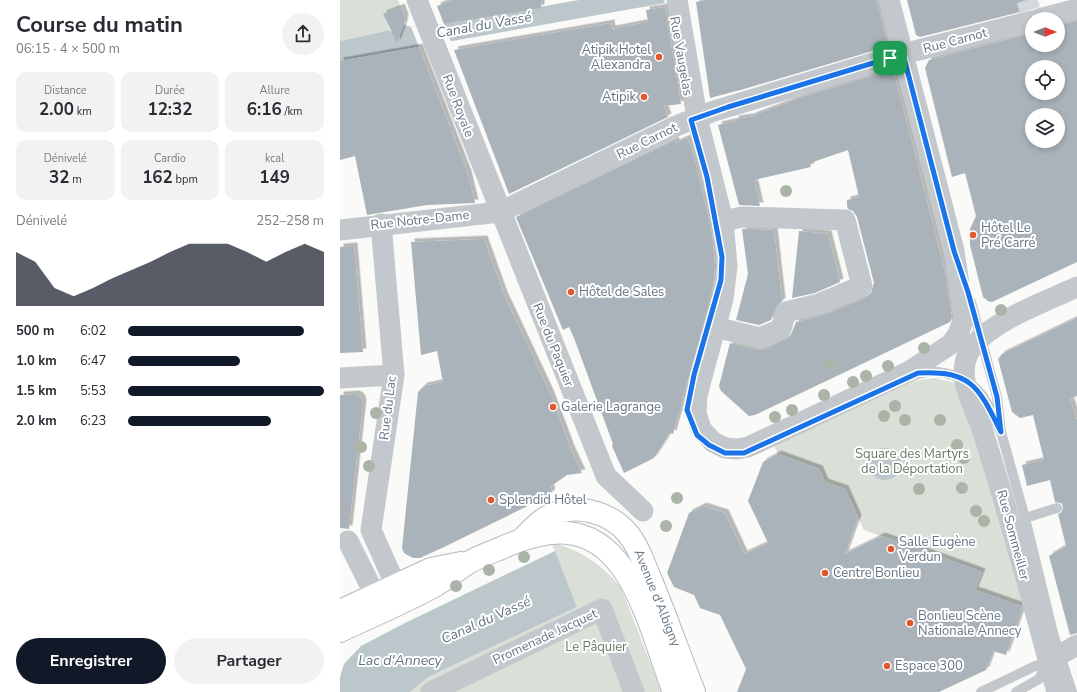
<!DOCTYPE html>
<html lang="fr">
<head>
<meta charset="utf-8">
<style>
	:root { --surface:#fff; --page:#f2f2f3; --text:#2b2b33; --muted:#7c7c81; --accent:#111827 }
	body { margin:0; font-family:"Nunito Sans",sans-serif; background:var(--page); color:var(--text); height:100vh; display:flex; flex-direction:column; font-size:15px; white-space:nowrap }
	* { box-sizing:border-box; margin:0 }
	p { font-size:13px; color:var(--muted) }
	.icon { flex:none; width:22px; height:22px; fill:none; stroke:currentColor; stroke-width:2; stroke-linecap:round; stroke-linejoin:round }
	.map { position:relative; flex:1; overflow:hidden }
	.drawer { display:flex; flex-direction:column; background:var(--surface); width:340px }
	.drawer>* { flex:none }
	.needle { width:26px; rotate:90deg }
	.controls { position:absolute; left:685px; top:12px; display:grid; gap:8px }
	.controls a { display:grid; place-items:center; width:40px; height:40px; border-radius:50%; background:var(--surface); box-shadow:0 2px 6px #0003; font-size:20px }
	.pin { position:absolute; display:grid; place-items:center; width:34px; height:34px; color:#fff; margin:-17px; border-radius:8px; box-shadow:0 2px 6px #0006 }
	.round { display:grid; place-items:center; flex:none; width:42px; height:42px; border-radius:21px; background:var(--page) }
	.overview { display:flex; align-items:center; justify-content:space-between; height:68px; padding:0 16px }
	h1 { font-size:22px; font-weight:700; line-height:30px }
	.metrics { display:grid; grid-template-columns:repeat(3,1fr); gap:6px; height:68px; padding:4px 16px }
	.metrics div { display:grid; align-content:center; border-radius:10px; background:var(--page); text-align:center }
	.metrics b { font-size:17px; font-weight:700 }
	.metrics small { font-size:11px; font-weight:400 }
	.metrics p { font-size:11px }
	.chart { height:112px; padding:8px 16px }
	.chart p { display:flex; justify-content:space-between }
	.chart svg { width:100%; height:72px; margin-top:4px; fill:var(--accent); opacity:.7 }
	.cta { display:flex; gap:8px; margin-top:auto; padding:8px 16px }
	.cta a { flex:1; height:46px; border-radius:24px; background:var(--accent); color:#fff; font-size:16px; font-weight:700; line-height:46px; text-align:center }
	.cta a+a { background:var(--page); color:var(--text) }
	ul { padding:0 16px; list-style:none; font-size:13px }
	li { display:grid; grid-template-columns:64px 48px 1fr; align-items:center; height:30px }
	li i { height:10px; border-radius:5px; background:var(--accent) }
	main { display:flex; flex:1; min-height:0 }
	.map>svg:first-child { display:block }
	.green { fill:#dadfd7 }
	.water { fill:#bbc7cb }
	.pier { fill:#fafaf8 }
	.building { fill:#aab3b9; fill-rule:evenodd; filter:url(#shadow) }
	.lines { fill:none; stroke-linecap:round; stroke-linejoin:round }
	.street-tunnel { stroke:#d5d9db; stroke-width:21; stroke-dasharray:21 10; stroke-linecap:butt }
	.secondary-casing { stroke:#b3babf; stroke-width:24 }
	.lane { stroke:#c3c8cc; stroke-width:10 }
	.street { stroke:#c3c8cc; stroke-width:21 }
	.secondary { stroke:#fff; stroke-width:22 }
	.tree { fill:#aab4a7 }
	.route-casing { stroke:#fff; stroke-width:8 }
	.route { stroke:#1a73e8; stroke-width:5 }
	.poi-dot { fill:#e4572e; stroke:#fff; stroke-width:1.5 }
	.labels { text-anchor:middle; dominant-baseline:central; stroke-width:4; stroke-linejoin:round; paint-order:stroke }
	.street-label { font-size:13px; fill:#657683; stroke:#fff }
	.poi-label { font-size:13px; fill:#657683; stroke:#fff; text-anchor:start }
	.park-label { font-size:13px; fill:#687a64; stroke:#fff }
	.water-label { font-size:14px; font-style:italic; fill:#60757c; stroke:#fff }
</style>
</head>
<body>
<main>
<section class="drawer">
<div class="overview"><div><h1>Course du matin</h1><p>06:15 · 4 × 500 m</p></div><a class="round"><svg class="icon" aria-label="share" viewBox="0 0 24 24"><path d="M12 15V3M7 8l5-5 5 5M5 13v7h14v-7"/></svg></a></div>
<div class="metrics">
<div><p>Distance</p><b>2.00<small> km</small></b></div>
<div><p>Durée</p><b>12:32</b></div>
<div><p>Allure</p><b>6:16<small> /km</small></b></div>
</div>
<div class="metrics">
<div><p>Dénivelé</p><b>32<small> m</small></b></div>
<div><p>Cardio</p><b>162<small> bpm</small></b></div>
<div><p>kcal</p><b>149</b></div>
</div>
<div class="chart"><p><span>Dénivelé</span>252–258 m</p>
<svg viewBox="0 0 160 44" preserveAspectRatio="none"><path d="M0 44V11L10 17L20 33L30 38L40 33L50 27L60 22L70 17L80 11L90 6L100 6L110 6L120 11L130 17L140 11L150 6L160 11V44z"/></svg>
</div>
<ul>
<li><b>500 m</b>6:02<i style="width:90%"></i></li>
<li><b>1.0 km</b>6:47<i style="width:57%"></i></li>
<li><b>1.5 km</b>5:53<i style="width:100%"></i></li>
<li><b>2.0 km</b>6:23<i style="width:73%"></i></li>
</ul>
<div class="cta"><a>Enregistrer</a><a>Partager</a></div>
</section>
<div class="map">
<svg width="737" height="692" viewBox="0 0 737 692">
	<defs>
		<filter id="shadow"><feDropShadow dx="3.5" dy="-3.5" stdDeviation="0" flood-color="#0004"/></filter>
	</defs>
	<rect width="100%" height="100%" fill="#fafaf8"/>
	<!-- green -->
	<g class="green">
		<polygon points="0,0 58,0 61,7 43,14 50,30 0,41"/>
		<polygon points="594,378 616,383 624,390 683,607 635,590 642,572 524,530 505,489 485,482 479,469 438,454 434,446 567,382"/>
		<path d="M214,543C242,551 263,565 281,588L322,692H70L88,677L237,607L212,544Z"/>
	</g>
	<!-- water -->
	<g class="water">
		<polygon points="239,0 324,0 325,3 0,61 0,41 50,30 51,32 55,31 58,33 61,32 61,27 65,25 71,27 104,24"/>
		<circle cx="545" cy="464" r="16"/>
		<polygon points="215,551 237,607 88,677 70,692 0,692 0,677 4,664 21,646 67,622"/>
	</g>
	<!-- pier -->
	<polygon class="pier" points="104,24 111,42 79,47 71,27"/>
	<!-- building -->
	<g class="building">
		<polygon points="113,0 201,0 201,8 104,24 97,6"/>
		<polygon points="367,0 536,0 548,44 546,47 404,89 370,98 356,2"/>
		<polygon points="567,0 692,0 692,9 580,37 576,35"/>
		<polygon points="61,7 65,17 64,24 57,43 43,14"/>
		<polygon points="325,7 341,104 324,106 328,117 169,194 114,50 271,23 272,29 308,22 306,10"/>
		<path d="M737,21V262L652,302L648,301L643,297L630,245V229L636,216L625,173L612,177L585,68L589,60L692,33V45H718V26ZM692,67H718V93H692ZM692,115H718V141H692Z"/>
		<polygon points="79,47 128,174 135,203 87,205 27,215 15,156 0,160 0,61"/>
		<polygon points="548,71 555,76 605,272 612,317 610,322 415,415 409,416 381,391 379,386 390,343 417,350 425,349 450,337 456,322 484,315 527,297 531,293 534,283 517,217 513,211 508,209 507,206 507,200 519,197 508,150 476,161 470,164 471,167 414,180 420,206 399,205 378,125 396,121 395,119 410,117 462,97"/>
		<polygon points="347,138 353,152 372,233 375,266 372,293 333,434 330,433 314,458 284,473 272,446 273,444 234,338 229,327 223,330 176,217 335,140 336,143"/>
		<polygon points="402,229 434,230 442,301 435,308 431,320 419,325 396,320 408,274"/>
		<polygon points="459,231 488,234 500,282 475,293 452,298"/>
		<polygon points="144,239 164,295 210,393 231,449 242,473 227,475 210,487 212,492 208,496 102,548 80,558 73,558 64,553 62,548 78,392 84,386 103,382 97,351 81,355 71,242"/>
		<polygon points="14,246 23,352 0,353 0,247"/>
		<polygon points="737,318 737,396 730,399 737,420 737,633 730,635 709,556 726,546 718,514 722,512 723,506 721,503 715,502 710,480 687,486 682,465 704,460 693,415 680,418 672,412 658,359 662,354"/>
		<polygon points="16,394 21,397 23,403 9,529 0,528 0,395"/>
		<polygon points="438,454 479,469 485,482 505,489 518,518 505,554 542,536 642,572 635,590 681,606 682,610 666,655 653,651 646,670 599,692 397,692 406,669 380,615 360,608 354,595 334,587 327,573 349,513 363,506 385,513 404,554 428,543 408,501 423,462"/>
	</g>
	<g class="lines">
		<!-- street-tunnel -->
		<polyline class="street-tunnel" points="687,0 690,10"/>
		<defs>
			<g id="secondary">
				<path d="M184,537C191,531 198,522 207,517C234,502 270,511 289,535C299,547 304,564 310,578C326,616 339,654 354,692"/>
				<polyline points="0,611 91,569 121,563"/>
				<path d="M0,631C32,616 65,602 96,585C107,578 117,570 128,563C138,557 149,553 159,549C206,528 249,520 283,569C307,604 319,653 334,692"/>
			</g>
		</defs>
		<!-- secondary casing -->
		<use href="#secondary" class="secondary-casing"/>
		<!-- lane -->
		<g class="lane">
			<polyline points="631,302 657,397 661,432 685,518 713,633 732,692"/>
			<path d="M573,376C597,365 630,377 644,398C651,409 655,421 661,432"/>
			<polyline points="685,518 717,508"/>
			<polyline points="641,692 693,667 709,661"/>
			<polyline points="676,692 699,679 708,663"/>
		</g>
		<!-- street -->
		<g class="street">
			<polyline points="77,0 266,476 303,511"/>
			<polyline points="337,0 357,117 383,221 387,266 383,299 357,395 356,413 361,429 373,442 385,448 397,449 408,447 434,435 568,372 611,344 618,334 624,318 614,251 549,0"/>
			<polyline points="699,19 737,9"/>
			<polyline points="41,224 54,375 31,530 56,586"/>
			<polyline points="0,230 160,212 336,126 374,111 563,54 692,21"/>
			<polyline points="375,327 420,338 441,329 446,312 479,304 522,286 505,220 402,217 383,221"/>
			<polyline points="0,378 54,375"/>
			<polyline points="8,541 35,595"/>
			<polyline points="709,661 737,645"/>
			<polyline points="91,692 262,609 294,692"/>
			<path d="M717,692C693,604 670,516 642,429C635,407 616,379 628,354C642,324 707,301 737,287"/>
		</g>
		<!-- secondary -->
		<use href="#secondary" class="secondary"/>
	</g>
	<!-- trees -->
	<g class="tree">
		<circle cx="446" cy="191" r="6"/>
		<circle cx="661" cy="310" r="6"/>
		<circle cx="584" cy="348" r="6"/>
		<circle cx="489" cy="364" r="6"/>
		<circle cx="548" cy="366" r="6"/>
		<circle cx="526" cy="376" r="6"/>
		<circle cx="513" cy="382" r="6"/>
		<circle cx="484" cy="395" r="6"/>
		<circle cx="555" cy="406" r="6"/>
		<circle cx="452" cy="410" r="6"/>
		<circle cx="36" cy="413" r="6"/>
		<circle cx="544" cy="416" r="6"/>
		<circle cx="435" cy="417" r="6"/>
		<circle cx="565" cy="420" r="6"/>
		<circle cx="600" cy="420" r="6"/>
		<circle cx="617" cy="445" r="6"/>
		<circle cx="21" cy="447" r="6"/>
		<circle cx="624" cy="458" r="6"/>
		<circle cx="29" cy="466" r="6"/>
		<circle cx="622" cy="488" r="6"/>
		<circle cx="579" cy="489" r="6"/>
		<circle cx="337" cy="498" r="6"/>
		<circle cx="636" cy="511" r="6"/>
		<circle cx="644" cy="521" r="6"/>
		<circle cx="326" cy="526" r="6"/>
		<circle cx="184" cy="557" r="6"/>
		<circle cx="149" cy="570" r="6"/>
		<circle cx="116" cy="586" r="6"/>
	</g>
	<g class="lines">
		<defs>
			<path id="route" d="M563,54L614,251L628,292L657,397L661,432C639,388 632,370 578,373L404,453H385L369,445L357,435L347,410L354,375L381,280L382,257L367,177L351,120L388,107Z"/>
		</defs>
		<!-- route casing -->
		<use href="#route" class="route-casing"/>
		<!-- route -->
		<use href="#route" class="route"/>
	</g>
	<!-- markers -->
	<g class="poi-dot">
		<circle cx="319" cy="57" r="4"/>
		<circle cx="304" cy="97" r="4"/>
		<circle cx="633" cy="235" r="4"/>
		<circle cx="231" cy="292" r="4"/>
		<circle cx="213" cy="407" r="4"/>
		<circle cx="151" cy="500" r="4"/>
		<circle cx="551" cy="549" r="4"/>
		<circle cx="485" cy="573" r="4"/>
		<circle cx="570" cy="623" r="4"/>
		<circle cx="547" cy="666" r="4"/>
	</g>
	<g class="labels">
		<!-- street labels -->
		<g class="street-label">
			<text transform="translate(615 41) rotate(-15)">Rue Carnot</text>
			<text transform="translate(341 56) rotate(80)">Rue Vaugelas</text>
			<text transform="translate(118 106) rotate(69)">Rue Royale</text>
			<text transform="translate(307 141) rotate(-26)">Rue Carnot</text>
			<text transform="translate(80 220) rotate(-6)">Rue Notre-Dame</text>
			<text transform="translate(213 345) rotate(68)">Rue du Paquier</text>
			<text transform="translate(48 408) rotate(-83)">Rue du Lac</text>
			<text transform="translate(673 535) rotate(75)">Rue Sommeiller</text>
			<text transform="translate(317 598) rotate(68)">Avenue d'Albigny</text>
			<text transform="translate(205 637) rotate(-25)">Promenade Jacquet</text>
		</g>
		<!-- poi labels -->
		<g class="poi-label">
			<text x="311" y="50" text-anchor="end">Atipik Hotel<tspan x="311" dy="15">Alexandra</tspan></text>
			<text x="296" y="97" text-anchor="end">Atipik</text>
			<text x="641" y="228">Hôtel Le<tspan x="641" dy="15">Pré Carré</tspan></text>
			<text x="239" y="292">Hôtel de Sales</text>
			<text x="221" y="407">Galerie Lagrange</text>
			<text x="159" y="500">Splendid Hôtel</text>
			<text x="559" y="542">Salle Eugène<tspan x="559" dy="15">Verdun</tspan></text>
			<text x="493" y="573">Centre Bonlieu</text>
			<text x="578" y="616">Bonlieu Scène<tspan x="578" dy="15">Nationale Annecy</tspan></text>
			<text x="555" y="666">Espace 300</text>
		</g>
		<!-- park labels -->
		<g class="park-label">
			<text x="572" y="454">Square des Martyrs<tspan x="572" dy="15">de la Déportation</tspan></text>
			<text x="256" y="647">Le Pâquier</text>
		</g>
		<!-- water labels -->
		<g class="water-label">
			<text transform="translate(144 25) rotate(-10)">Canal du Vassé</text>
			<text transform="translate(146 620) rotate(-24)">Canal du Vassé</text>
			<text x="60" y="660">Lac d'Annecy</text>
		</g>
	</g>
</svg>
<div class="controls">
<a><svg class="needle" viewBox="-14 -14 28 28"><path d="M0-13l5 13h-10z" fill="#e53935"/><path d="M0 13l5-13h-10z" fill="#7c7c81"/></svg></a>
<a><svg class="icon" aria-label="locate" viewBox="0 0 24 24"><circle cx="12" cy="12" r="6"/><path d="M12 2v4M12 18v4M2 12h4M18 12h4"/></svg></a>
<a><svg class="icon" aria-label="layers" viewBox="0 0 24 24"><path d="M12 4l9 5-9 5-9-5zM3 14l9 5 9-5"/></svg></a>
</div>
<div class="pin" style="left:550px;top:58px;background:#1e9e55"><svg class="icon" aria-label="arrive" viewBox="0 0 24 24"><path d="M6 21V4h12l-3 4 3 4H6"/></svg></div>
</div>
</main>
</body>
</html>
